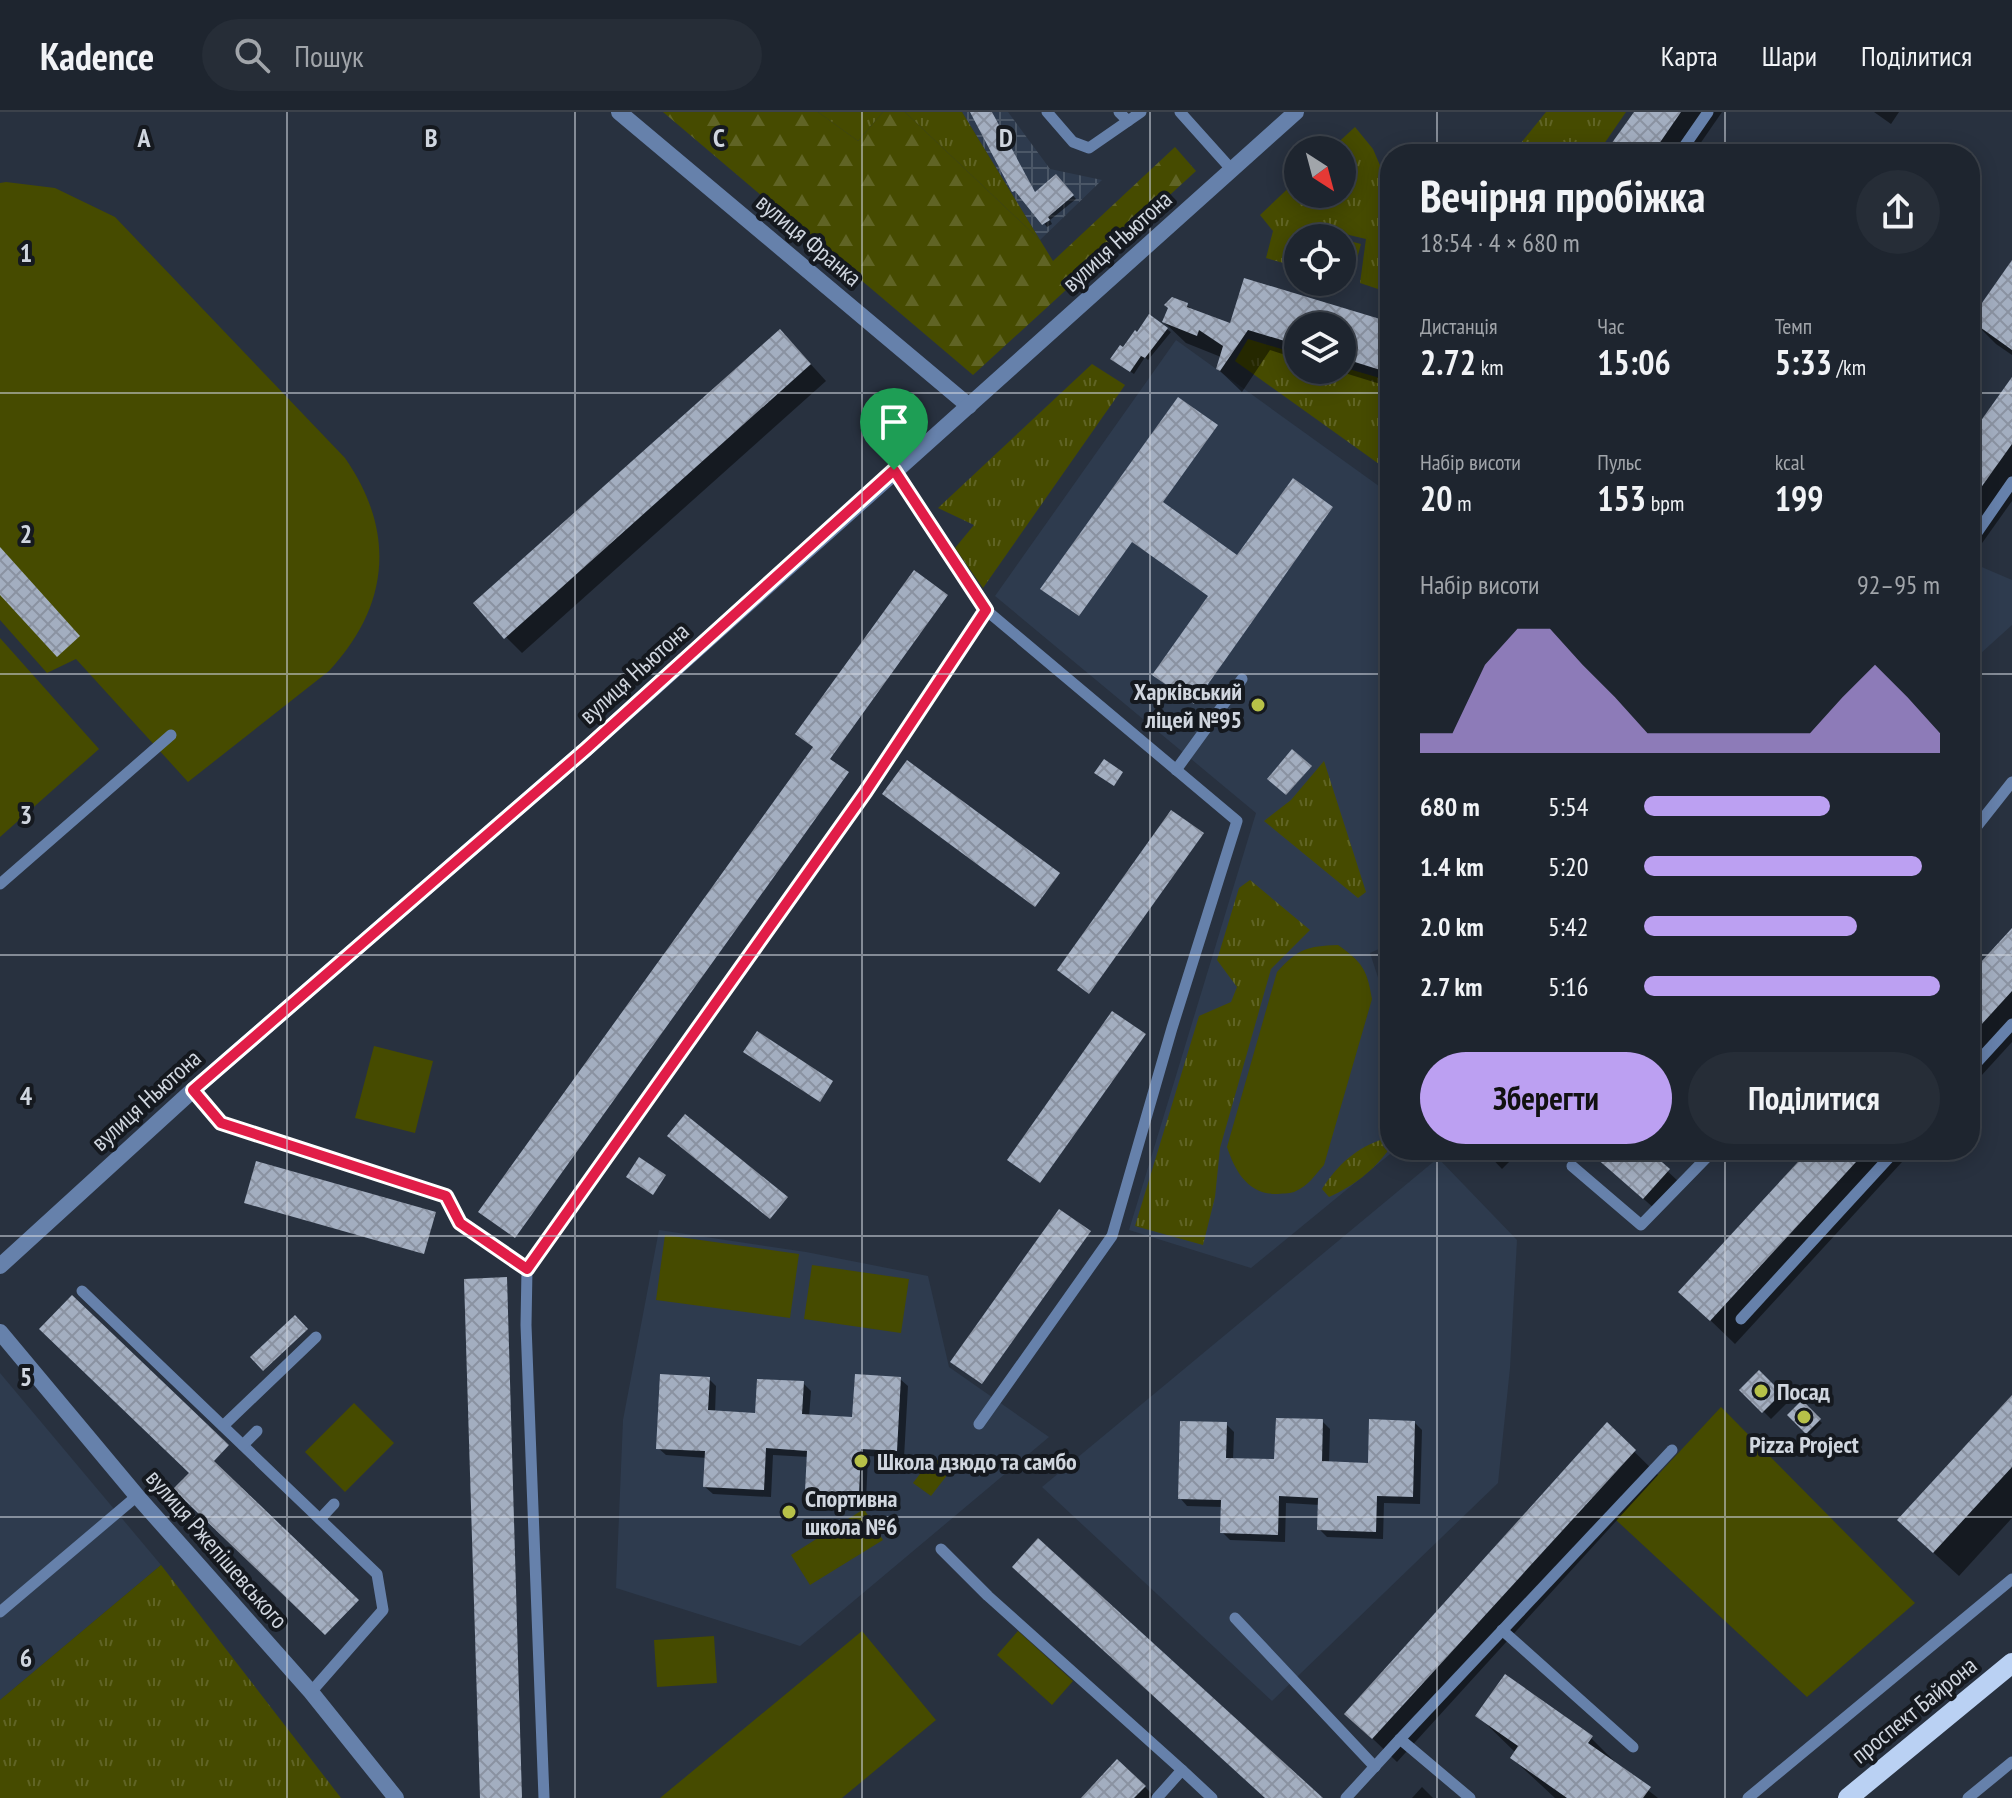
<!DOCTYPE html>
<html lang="uk">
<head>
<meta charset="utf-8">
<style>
	:root { --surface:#1e252f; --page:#262d37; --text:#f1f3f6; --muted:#a1a5aa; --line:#3c424b; --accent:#bca0f2 }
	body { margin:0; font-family:"PT Sans Narrow",sans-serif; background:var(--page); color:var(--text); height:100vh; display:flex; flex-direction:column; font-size:30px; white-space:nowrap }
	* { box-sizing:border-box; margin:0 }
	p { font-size:26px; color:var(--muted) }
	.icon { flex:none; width:44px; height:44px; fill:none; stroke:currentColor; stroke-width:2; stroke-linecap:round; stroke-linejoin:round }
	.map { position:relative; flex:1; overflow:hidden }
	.details { position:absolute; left:1380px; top:32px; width:600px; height:1016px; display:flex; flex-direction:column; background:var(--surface); border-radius:32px; box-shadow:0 4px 20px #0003,0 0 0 2px var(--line) }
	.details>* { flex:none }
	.needle { width:52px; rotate:144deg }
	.controls { position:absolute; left:1284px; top:24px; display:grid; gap:16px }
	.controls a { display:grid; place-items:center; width:72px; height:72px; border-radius:50%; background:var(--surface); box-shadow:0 4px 20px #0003,0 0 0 2px var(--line); font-size:40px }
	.pin { position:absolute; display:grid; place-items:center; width:68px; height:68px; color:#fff; margin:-82px -34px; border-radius:50% 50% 50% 0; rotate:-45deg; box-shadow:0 0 8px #0007 }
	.pin .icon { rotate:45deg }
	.round { display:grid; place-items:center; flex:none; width:84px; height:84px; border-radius:42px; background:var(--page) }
	.head { display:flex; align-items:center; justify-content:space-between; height:136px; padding:0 40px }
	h1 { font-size:44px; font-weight:700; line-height:60px }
	.figures { display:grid; grid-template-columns:repeat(3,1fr); gap:12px; height:136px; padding:8px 40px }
	.figures div { display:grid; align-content:center }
	.figures b { font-size:34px; font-weight:700 }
	.figures small { font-size:22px; font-weight:400 }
	.figures p { font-size:22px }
	.chart { height:224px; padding:16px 40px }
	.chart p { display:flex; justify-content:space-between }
	.chart svg { width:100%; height:144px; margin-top:8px; fill:var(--accent); opacity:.7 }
	.primary-button { display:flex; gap:16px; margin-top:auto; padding:16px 40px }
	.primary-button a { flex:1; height:92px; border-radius:48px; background:var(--accent); color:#111; font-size:32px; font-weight:700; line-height:92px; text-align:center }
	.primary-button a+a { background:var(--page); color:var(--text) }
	ul { padding:0 40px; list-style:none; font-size:26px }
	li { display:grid; grid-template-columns:128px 96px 1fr; align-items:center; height:60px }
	li i { height:20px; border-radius:10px; background:var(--accent) }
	header { display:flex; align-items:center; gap:48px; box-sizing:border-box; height:112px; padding:0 40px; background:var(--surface); border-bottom:2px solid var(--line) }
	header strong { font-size:38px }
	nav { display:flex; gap:44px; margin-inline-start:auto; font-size:28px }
	.search { width:560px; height:72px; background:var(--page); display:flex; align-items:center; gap:20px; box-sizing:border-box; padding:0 28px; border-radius:44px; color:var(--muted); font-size:30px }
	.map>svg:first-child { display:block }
	.built { fill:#2e3b4e }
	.industrial { fill:url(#industrial-grid) }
	.grass { fill:url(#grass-tufts) }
	.forest { fill:url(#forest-firs) }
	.park { fill:#464b00 }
	.shadow { fill:#0007 }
	.building { fill:url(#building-cross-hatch) }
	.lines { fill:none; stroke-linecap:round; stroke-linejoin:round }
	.service { stroke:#6681ab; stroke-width:11 }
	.minor { stroke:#6681ab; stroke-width:16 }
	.tertiary { stroke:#6681ab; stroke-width:16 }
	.primary { stroke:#bad1f3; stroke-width:20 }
	.route-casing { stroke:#fff; stroke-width:16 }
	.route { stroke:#e11d48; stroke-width:10 }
	.grid { fill:none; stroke:#d0d6df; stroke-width:2; stroke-opacity:0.55 }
	.poi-dot { fill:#b7c148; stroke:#15191f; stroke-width:3 }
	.labels { text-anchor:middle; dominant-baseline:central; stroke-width:8; stroke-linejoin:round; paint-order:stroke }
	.street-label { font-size:24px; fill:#d0d6df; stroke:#15191f }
	.poi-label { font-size:24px; font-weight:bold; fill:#d0d6df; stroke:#15191f; text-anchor:start }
	.grid-label { font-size:26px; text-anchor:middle; font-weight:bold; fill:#d0d6df; stroke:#15191f; stroke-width:8; stroke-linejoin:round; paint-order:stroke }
</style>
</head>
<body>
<header>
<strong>Kadence</strong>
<div class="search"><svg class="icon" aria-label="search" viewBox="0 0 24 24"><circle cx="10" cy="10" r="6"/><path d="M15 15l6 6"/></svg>Пошук</div>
<nav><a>Карта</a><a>Шари</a><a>Поділитися</a></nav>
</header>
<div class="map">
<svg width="2012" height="1686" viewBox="0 0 2012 1686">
	<defs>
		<pattern id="industrial-grid" width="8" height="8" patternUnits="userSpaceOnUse" patternTransform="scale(2)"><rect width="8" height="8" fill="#2e3b4e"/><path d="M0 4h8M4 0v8" fill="none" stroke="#4b5767"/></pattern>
		<pattern id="grass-tufts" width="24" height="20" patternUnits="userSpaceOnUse" patternTransform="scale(2)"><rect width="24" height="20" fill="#464b00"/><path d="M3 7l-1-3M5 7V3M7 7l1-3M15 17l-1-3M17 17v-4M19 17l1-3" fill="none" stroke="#606425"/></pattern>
		<pattern id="forest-firs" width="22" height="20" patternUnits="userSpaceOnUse" patternTransform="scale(2)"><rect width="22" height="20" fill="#464b00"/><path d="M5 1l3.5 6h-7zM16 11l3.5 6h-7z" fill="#606425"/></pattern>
		<pattern id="building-cross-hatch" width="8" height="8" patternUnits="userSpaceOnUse" patternTransform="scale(2)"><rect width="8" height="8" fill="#a3aec0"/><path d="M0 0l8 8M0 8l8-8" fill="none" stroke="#8a92a1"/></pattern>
	</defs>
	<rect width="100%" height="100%" fill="#28313f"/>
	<!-- built -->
	<g class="built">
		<polygon points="1176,228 1390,382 1390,832 1370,841 1390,902 1390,1038 1395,1038 1251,1156 1129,1118 1256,701 995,484"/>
		<polygon points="1970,450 2012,468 2012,513 1970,551"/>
		<polygon points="1438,1046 1517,1128 1510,1256 1498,1371 1272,1589 1042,1375"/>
		<polygon points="659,1118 806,1140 928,1164 949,1255 1049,1325 800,1534 616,1476 623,1308"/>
		<polygon points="0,1261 161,1453 0,1588"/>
	</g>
	<!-- industrial -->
	<polygon class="industrial" points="962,0 1008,0 1050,57 1102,68 1040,128"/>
	<!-- grass -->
	<g class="grass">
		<polygon points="818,0 883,0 858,29"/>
		<polygon points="905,0 962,0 1040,128"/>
		<polygon points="1546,0 1626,0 1597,42 1512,42"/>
		<polygon points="1355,15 1373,37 1385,65 1390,67 1390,181 1360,171 1366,127 1320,116 1317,126 1298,126 1298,155 1266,146 1273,119 1260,103 1298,67 1298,82 1342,82 1342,38 1330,38"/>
		<polygon points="1248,227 1298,242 1298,258 1342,258 1342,255 1390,269 1390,337 1379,352 1235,249"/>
		<polygon points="1092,252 1125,273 983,476 955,436 974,413 938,396"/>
		<polygon points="1324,649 1366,780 1358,786 1264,709 1291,688"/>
		<polygon points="1250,768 1310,818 1271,857 1220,1036 1215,1085 1203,1133 1135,1114 1199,904 1231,890 1237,875 1217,848 1239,776"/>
		<path d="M1384,1027L1390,1036C1373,1059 1355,1073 1329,1085L1322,1077C1337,1053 1357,1035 1384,1027Z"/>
		<polygon points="161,1453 341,1686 0,1686 0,1588"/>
	</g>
	<!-- forest -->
	<polygon class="forest" points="663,0 818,0 858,29 883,0 905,0 1040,128 1053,149 1175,35 1196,59 973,263"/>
	<!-- park -->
	<g class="park">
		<path d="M6,70L55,76L115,105L345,346C396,419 390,494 329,559L188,670L76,547L47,561L0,508V71Z"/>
		<polygon points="1342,127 1361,132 1354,158 1342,154"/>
		<polygon points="0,526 99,637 0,725"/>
		<path d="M1338,833C1362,850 1367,857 1372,887L1324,1053C1315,1063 1308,1074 1296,1079C1291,1082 1284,1081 1278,1082C1248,1083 1235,1059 1227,1035L1277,860C1298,837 1307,834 1338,833Z"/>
		<polygon points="374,934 433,949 415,1021 355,1006"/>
		<polygon points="665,1123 799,1142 790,1206 656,1188"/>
		<polygon points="812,1153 909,1167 901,1221 804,1207"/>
		<polygon points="354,1291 394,1331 345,1380 305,1340"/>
		<polygon points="1721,1295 1915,1491 1807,1585 1616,1408"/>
		<polygon points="933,1345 951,1358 931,1384 913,1371"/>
		<polygon points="864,1397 883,1428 810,1473 791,1443"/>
		<polygon points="862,1519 936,1608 842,1686 660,1686"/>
		<polygon points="1018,1519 1073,1569 1052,1593 997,1543"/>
		<polygon points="714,1524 717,1571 657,1575 654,1528"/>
	</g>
	<!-- shadow -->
	<g class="shadow">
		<polygon points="972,0 992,0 1035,82 1056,64 1076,87 1050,108 1052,112 1047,115 1019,81 1014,79"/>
		<polygon points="1636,0 1722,0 1693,42 1607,42"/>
		<polygon points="1874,0 1899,0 1891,12"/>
		<polygon points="2012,151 2012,243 1996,232 1972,208"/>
		<polygon points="1187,193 1193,199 1231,214 1390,212 1390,275 1335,258 1342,258 1342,214 1298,214 1298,247 1270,238 1242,280 1218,257 1221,245 1186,231 1164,210"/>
		<polygon points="1149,205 1171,220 1148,248 1145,245 1134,262 1116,250"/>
		<polygon points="796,236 826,269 522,541 506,525"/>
		<polygon points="2012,269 2012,389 1970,448 1970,328"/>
		<polygon points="2012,819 2012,930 1970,976 1970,865"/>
		<polygon points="1484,1038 1502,1038 1512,1047 1502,1057"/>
		<polygon points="1589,1038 1645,1038 1680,1071 1656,1098"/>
		<polygon points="1811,1038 1913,1038 1735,1232 1681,1180"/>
		<polygon points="1759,1261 1788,1290 1771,1307 1742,1278"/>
		<polygon points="709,1267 716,1274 715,1301 757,1303 803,1271 811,1279 809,1305 854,1307 900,1267 908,1274 904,1346 868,1344 866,1389 815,1386 807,1378 809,1345 773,1343 771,1385 713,1382 705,1375 707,1346 666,1343 658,1336"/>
		<polygon points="2012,1286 2012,1406 1959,1464 1924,1432"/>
		<polygon points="1802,1291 1822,1311 1810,1323 1790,1303"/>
		<polygon points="1322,1309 1330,1317 1329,1351 1370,1353 1414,1310 1422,1318 1420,1392 1384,1391 1383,1427 1327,1425 1319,1417 1320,1393 1286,1391 1285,1430 1230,1428 1222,1420 1223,1395 1187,1394 1180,1386 1226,1312 1234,1320 1233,1348 1276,1349"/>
		<polygon points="1607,1313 1658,1363 1397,1650 1347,1602"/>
		<polygon points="1478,1604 1591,1626 1626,1661 1658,1686 1555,1686 1512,1646 1516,1641"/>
		<polygon points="1145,1675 1156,1686 1084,1686"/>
		<polygon points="1422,1675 1433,1686 1412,1686"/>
	</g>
	<!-- building -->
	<g class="building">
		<polygon points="970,0 992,0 1035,80 1056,62 1074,83 1048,105 1050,108 1042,113 1015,79 1012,80"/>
		<polygon points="1634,0 1681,0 1652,42 1604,42"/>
		<polygon points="2012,148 2012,238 1970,208"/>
		<polygon points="1244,166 1390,210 1390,261 1342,246 1342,214 1298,214 1298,233 1248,218 1220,259 1216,257 1223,234 1199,218 1197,224 1162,210 1168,196 1164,193 1172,185 1188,191 1187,195 1230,211"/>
		<polygon points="1149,202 1168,216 1145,246 1141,244 1130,260 1110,247 1120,233 1123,235 1135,218 1137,220"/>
		<polygon points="780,217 811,252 504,527 473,491"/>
		<polygon points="2012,265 2012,332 1970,391 1970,324"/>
		<polygon points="1178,285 1218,313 1163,390 1237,443 1293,366 1333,395 1194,592 1152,563 1208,484 1132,430 1079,504 1040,477"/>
		<polygon points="0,435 80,524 57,545 0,483"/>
		<polygon points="914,458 948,483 830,647 849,660 515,1126 478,1100 813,635 795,622"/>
		<polygon points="1292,637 1312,654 1286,683 1267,667"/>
		<polygon points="1104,647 1123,660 1114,674 1094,661"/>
		<polygon points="907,648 1060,761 1035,795 882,682"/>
		<polygon points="1171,698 1204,721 1089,882 1057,858"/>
		<polygon points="2012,816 2012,879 1970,925 1970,862"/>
		<polygon points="1112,899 1146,922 1040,1071 1007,1048"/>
		<polygon points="757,919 833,969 820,990 743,940"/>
		<polygon points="685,1002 788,1085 770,1107 667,1024"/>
		<polygon points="1587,1038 1648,1038 1670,1057 1643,1087"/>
		<polygon points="1809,1038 1867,1038 1710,1209 1678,1180"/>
		<polygon points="639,1045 666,1063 653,1083 626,1065"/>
		<polygon points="256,1049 436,1100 424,1142 244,1091"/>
		<polygon points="1059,1097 1091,1119 982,1272 950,1250"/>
		<polygon points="507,1165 522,1686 480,1686 464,1167"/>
		<polygon points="72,1183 229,1333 214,1349 359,1488 325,1523 173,1377 189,1361 39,1217"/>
		<polygon points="295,1203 308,1217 263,1259 250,1245"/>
		<polygon points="1759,1258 1782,1281 1762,1301 1739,1278"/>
		<polygon points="660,1262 710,1265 708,1298 755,1301 757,1267 804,1269 802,1302 852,1305 855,1262 901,1265 897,1339 861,1337 859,1382 805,1379 807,1339 766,1336 764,1378 703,1375 705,1339 656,1337"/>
		<polygon points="2012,1283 2012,1355 1933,1441 1897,1408"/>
		<polygon points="1802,1288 1821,1307 1806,1322 1787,1303"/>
		<polygon points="1276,1306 1323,1307 1322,1349 1368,1351 1369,1307 1415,1309 1413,1385 1377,1384 1376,1420 1317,1418 1318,1386 1279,1384 1278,1423 1220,1421 1221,1388 1178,1387 1180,1309 1227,1310 1226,1346 1274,1347"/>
		<polygon points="1607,1310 1636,1338 1372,1627 1344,1602"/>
		<polygon points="1038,1426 1323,1686 1265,1686 1012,1455"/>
		<polygon points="1505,1562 1593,1624 1588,1631 1651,1675 1643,1686 1567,1686 1510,1646 1518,1634 1475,1604"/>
		<polygon points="1117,1647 1146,1674 1134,1686 1081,1686"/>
	</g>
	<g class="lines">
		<!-- service -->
		<g class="service">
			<polyline points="1047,0 1073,30 1089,36 1128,9"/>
			<polyline points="1119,0 1128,9 1141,0"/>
			<polyline points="1180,0 1232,58"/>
			<polyline points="1679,42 1708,0"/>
			<polyline points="1972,428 2012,370"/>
			<polyline points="1176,658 1242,567"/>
			<polyline points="1970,723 2012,670"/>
			<polyline points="0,772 171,623"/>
			<polyline points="1970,958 2012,912"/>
			<polyline points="193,978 221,1011 446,1084 460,1111 527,1157 526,1213 544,1686"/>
			<polyline points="1572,1054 1641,1113 1714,1038"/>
			<polyline points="527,1157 866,679 986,498 894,358"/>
			<polyline points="82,1179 377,1462 383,1498 311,1580"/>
			<polyline points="1741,1207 1896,1038"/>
			<polyline points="979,1312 1112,1124 1172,916 1237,709 986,498"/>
			<polyline points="223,1314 316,1225"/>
			<polyline points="243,1333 257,1319"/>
			<polyline points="320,1407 334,1392"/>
			<polyline points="941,1437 988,1484 1182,1658"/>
			<polyline points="0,1500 137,1384"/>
			<polyline points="1235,1506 1375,1655"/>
			<polyline points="1502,1518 1633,1635"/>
			<polyline points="1400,1627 1672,1338"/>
			<polyline points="1157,1686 1182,1658 1212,1686"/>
			<polyline points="1346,1686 1400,1627 1470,1686"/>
			<polyline points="1748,1686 2012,1467"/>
			<polyline points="1968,1686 2012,1650"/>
		</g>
		<!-- minor -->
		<g class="minor">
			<polyline points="619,0 969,294"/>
			<polyline points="0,1220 137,1384 311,1580 396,1686"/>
		</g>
		<!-- tertiary -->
		<polyline class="tertiary" points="0,1154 193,978 586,637 1296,0"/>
		<!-- primary -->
		<polyline class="primary" points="1848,1686 2012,1551"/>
	</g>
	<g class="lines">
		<defs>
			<polygon id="route" points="894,358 986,498 866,679 527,1157 460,1111 446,1084 221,1011 193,978 586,637"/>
		</defs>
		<!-- route casing -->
		<use href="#route" class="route-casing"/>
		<!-- route -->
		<use href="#route" class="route"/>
	</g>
	<!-- grid -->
	<path class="grid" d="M287,0V1686M575,0V1686M862,0V1686M1150,0V1686M1437,0V42M1725,0V42M0,281H1390M1970,281H2012M0,562H1390M1970,562H2012M0,843H1390M1970,843H2012M1437,1038V1686M1725,1038V1686M0,1124H2012M0,1405H2012"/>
	<!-- markers -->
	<g class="poi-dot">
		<circle cx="1258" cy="593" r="8"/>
		<circle cx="1761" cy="1279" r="8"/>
		<circle cx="1804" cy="1305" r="8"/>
		<circle cx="861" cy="1349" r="8"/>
		<circle cx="789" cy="1400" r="8"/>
	</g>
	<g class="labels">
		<!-- street labels -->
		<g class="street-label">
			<text transform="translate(809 128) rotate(40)">вулиця Франка</text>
			<text transform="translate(1117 129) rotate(-42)">вулиця Ньютона</text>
			<text transform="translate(634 561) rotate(-42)">вулиця Ньютона</text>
			<text transform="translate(146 988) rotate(-42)">вулиця Ньютона</text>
			<text transform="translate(217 1437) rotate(49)">вулиця Ржепішевського</text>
			<text transform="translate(1914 1598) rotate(-39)">проспект Байрона</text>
		</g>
		<!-- poi labels -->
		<g class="poi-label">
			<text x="1242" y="579" text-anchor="end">Харківський<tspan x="1242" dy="28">ліцей №95</tspan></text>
			<text x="1777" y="1279">Посад</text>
			<text x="1804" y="1332" text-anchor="middle">Pizza Project</text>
			<text x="877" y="1349">Школа дзюдо та самбо</text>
			<text x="805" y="1386">Спортивна<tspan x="805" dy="28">школа №6</tspan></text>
		</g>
	</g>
	<g class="grid-label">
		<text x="144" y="35">A</text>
		<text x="431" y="35">B</text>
		<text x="719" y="35">C</text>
		<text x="1006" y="35">D</text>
		<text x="26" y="150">1</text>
		<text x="26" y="431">2</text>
		<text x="26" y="712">3</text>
		<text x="26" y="993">4</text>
		<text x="26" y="1274">5</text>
		<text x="26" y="1555">6</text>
	</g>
</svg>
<div class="controls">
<a><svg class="needle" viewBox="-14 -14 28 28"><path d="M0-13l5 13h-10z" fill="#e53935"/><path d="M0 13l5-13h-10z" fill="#a1a5aa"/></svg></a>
<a><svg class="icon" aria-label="locate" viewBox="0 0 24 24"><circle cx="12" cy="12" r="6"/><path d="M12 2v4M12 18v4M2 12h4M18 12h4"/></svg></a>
<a><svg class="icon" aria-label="layers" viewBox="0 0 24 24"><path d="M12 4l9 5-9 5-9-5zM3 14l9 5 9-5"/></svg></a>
</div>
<div class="pin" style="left:894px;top:358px;background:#1e9e55"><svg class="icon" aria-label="arrive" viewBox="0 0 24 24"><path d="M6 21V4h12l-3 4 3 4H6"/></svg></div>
<section class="details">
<div class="head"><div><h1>Вечірня пробіжка</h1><p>18:54 · 4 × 680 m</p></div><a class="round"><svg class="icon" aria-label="share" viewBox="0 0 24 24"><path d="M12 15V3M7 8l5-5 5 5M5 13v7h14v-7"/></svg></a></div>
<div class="figures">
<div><p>Дистанція</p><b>2.72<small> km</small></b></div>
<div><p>Час</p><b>15:06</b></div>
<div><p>Темп</p><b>5:33<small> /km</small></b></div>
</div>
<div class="figures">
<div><p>Набір висоти</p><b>20<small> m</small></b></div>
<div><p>Пульс</p><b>153<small> bpm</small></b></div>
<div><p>kcal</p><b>199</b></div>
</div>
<div class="chart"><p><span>Набір висоти</span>92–95 m</p>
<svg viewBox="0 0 160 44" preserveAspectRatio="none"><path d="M0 44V38L10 38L20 17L30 6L40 6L50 17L60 27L70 38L80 38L90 38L100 38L110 38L120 38L130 27L140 17L150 27L160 38V44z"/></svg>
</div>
<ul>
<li><b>680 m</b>5:54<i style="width:63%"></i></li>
<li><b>1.4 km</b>5:20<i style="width:94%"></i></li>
<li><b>2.0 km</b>5:42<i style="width:72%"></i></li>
<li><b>2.7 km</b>5:16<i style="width:100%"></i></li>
</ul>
<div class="primary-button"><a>Зберегти</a><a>Поділитися</a></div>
</section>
</div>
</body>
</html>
